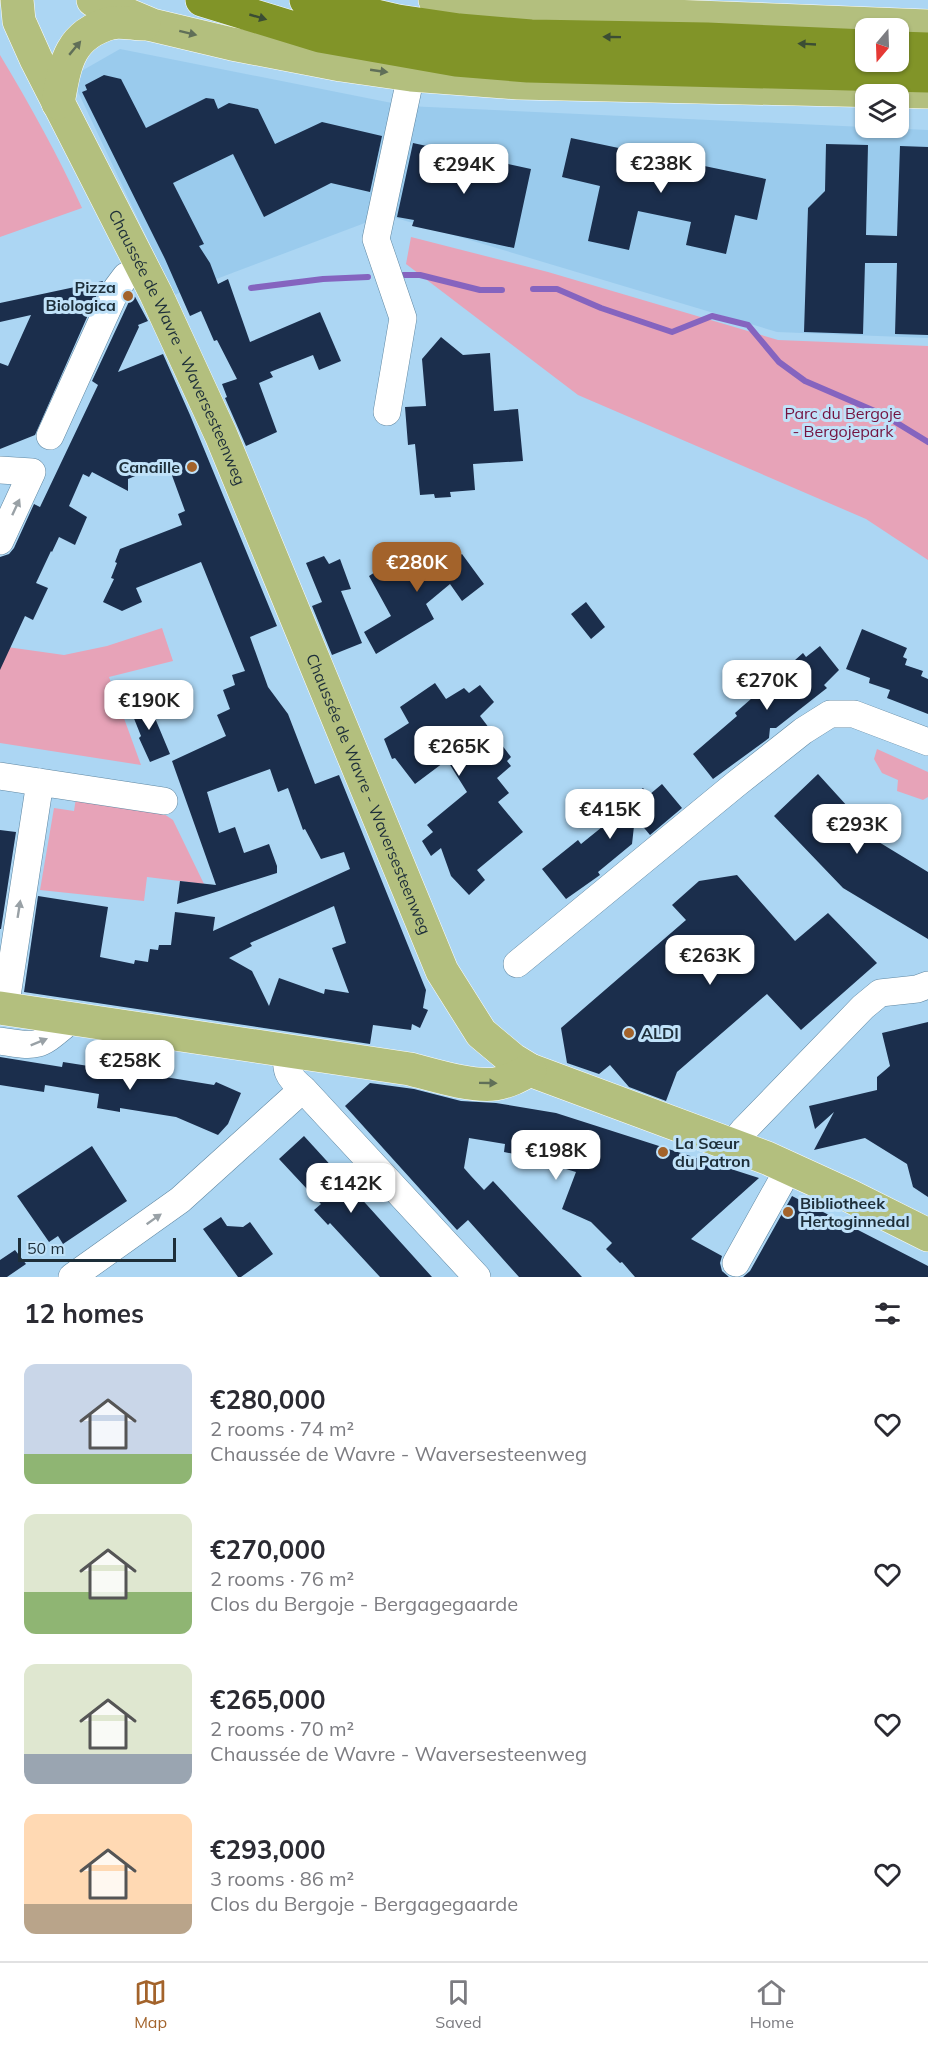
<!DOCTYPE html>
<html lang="en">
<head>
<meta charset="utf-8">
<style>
  body { margin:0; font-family:Mulish,sans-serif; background:#f7f7f7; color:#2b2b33; height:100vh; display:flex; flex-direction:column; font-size:22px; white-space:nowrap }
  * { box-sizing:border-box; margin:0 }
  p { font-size:20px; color:#7c7c81 }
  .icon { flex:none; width:33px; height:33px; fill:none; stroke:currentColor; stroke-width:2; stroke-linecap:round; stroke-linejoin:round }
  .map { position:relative; height:1277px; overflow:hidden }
  .panel { display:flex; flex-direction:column; background:#fff; flex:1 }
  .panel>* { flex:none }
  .needle { width:39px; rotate:199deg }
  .buttons { position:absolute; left:855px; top:18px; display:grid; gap:12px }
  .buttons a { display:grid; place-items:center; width:54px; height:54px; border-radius:12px; background:#fff; box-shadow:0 2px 4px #0004; font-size:30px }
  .scale { position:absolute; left:18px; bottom:15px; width:158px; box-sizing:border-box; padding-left:6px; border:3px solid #1d2e39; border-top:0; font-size:16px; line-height:21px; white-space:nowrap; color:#1d2e39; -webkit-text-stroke:4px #c0e2f9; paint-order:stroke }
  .price { position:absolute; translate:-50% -51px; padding:0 14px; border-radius:12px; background:#fff; color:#222; font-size:20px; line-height:39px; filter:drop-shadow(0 2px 3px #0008) }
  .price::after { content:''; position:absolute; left:50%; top:36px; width:18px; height:14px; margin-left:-9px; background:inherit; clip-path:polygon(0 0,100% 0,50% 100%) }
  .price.on { background:#a3632b; color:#fff }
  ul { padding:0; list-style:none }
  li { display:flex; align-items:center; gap:18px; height:150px; padding:0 24px }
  li span { display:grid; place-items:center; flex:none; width:168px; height:120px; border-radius:12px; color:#555 }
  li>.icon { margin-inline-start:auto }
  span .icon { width:72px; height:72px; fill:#fffc; stroke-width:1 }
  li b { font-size:26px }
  h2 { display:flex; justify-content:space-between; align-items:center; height:72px; padding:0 24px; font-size:26px }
  .menu { display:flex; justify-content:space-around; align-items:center; height:84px; border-top:2px solid #e1e1e2; background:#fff; font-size:16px; color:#7c7c81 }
  .menu a { display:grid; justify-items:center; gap:3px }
  .menu .on { color:#a3632b }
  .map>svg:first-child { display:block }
</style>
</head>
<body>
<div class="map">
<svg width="928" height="1277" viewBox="0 0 928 1277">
  <rect width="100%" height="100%" fill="#acd6f3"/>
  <path fill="#9acbed" d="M120 49 407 106 928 130V338L777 332 386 215 174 295 71 77Z"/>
  <path fill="#e7a3b8" d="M0 55C30 105 58 155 82 208L0 237Z
    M411 237 548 272 778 340 928 346V560L866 519 578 395 406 264Z
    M162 628 173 661 109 677 141 765 0 743V646L64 655 107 646Z
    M877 749 928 772V797L923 800 897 791 898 780 882 773 874 759Z
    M76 798 158 810 173 820 204 884 147 877 144 901 40 890 54 808 74 811Z"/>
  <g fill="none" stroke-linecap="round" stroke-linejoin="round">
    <path stroke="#8564bf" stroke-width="6" d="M403 275H420L480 290H502
      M251 288 323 279 368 277
      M533 289H557L601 308 672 332 712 316 748 325 779 362 805 381 884 415 928 442"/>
  </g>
  <path fill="#1b2e4c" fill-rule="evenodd" d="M104 75 121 79 146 128 206 98 214 99 218 109 229 103 258 109 275 144 322 122 382 136 370 192 331 183 264 217 233 154 173 183 204 244 199 246 210 263 218 284 228 279 250 342 320 312 341 361 319 370 313 355 270 372 273 377 259 383 277 432 246 446 225 398 227 397 222 384 237 379 217 340 214 341 201 311 190 316 165 259 82 92 87 90 85 85Z
    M571 138 766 179 757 220 735 215 726 254 686 245 691 222 638 211 629 250 588 241 600 186 562 177Z
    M413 143 531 169 514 248 412 226 414 220 397 217Z
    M826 144 868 145 866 235 897 236 900 146 928 147V335L895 334 897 263H865L863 334 804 332 808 208 825 191Z
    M103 281 35 435 0 449V363L8 366 31 315 0 322V303Z
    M133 293 148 321 138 325 139 327 118 372 163 354 190 415 277 626 250 637 268 687 288 714 315 784 339 775 426 990 423 1008 428 1010 420 1028 412 1024 411 1030 373 1025 370 1044 24 992 38 896 108 907 100 957 134 964 135 960 148 962 150 949 158 950 159 945H171L175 912 215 917 213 931 350 869 344 852 321 859 305 829 303 830 288 788 278 792 270 769 207 792 219 833 235 827 244 853 269 844 277 866V873L177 904 180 881 216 885 172 761 226 736 217 715 230 709 223 690 235 685 232 675 245 671 201 562 136 588 142 602 122 611 103 602 114 579 111 578 117 563 115 562 120 549 182 525 178 514 185 511 170 470 168 471 164 464 128 479V491L92 472 89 477 83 474 69 506 87 517 75 545 59 537 52 552 51 551 36 583 48 588 33 620 25 616 0 670V557L9 554 14 548 34 504 40 507 98 385 92 381ZM334 906 346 943 332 948 349 993 325 989 324 994 279 978 269 1006 252 971 229 958 252 946 250 943Z
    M441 337 463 355 490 353 494 411 518 409 523 461 473 464 475 490 450 492 451 497 435 498 434 494 420 495 415 444 408 445 405 407 426 406 422 359Z
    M435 544 445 566 462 554 484 584 462 601 450 584 426 604 434 619 376 654 364 632 391 616 369 576 389 563 391 567Z
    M324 556 329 564 340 559 351 589 341 591 362 643 332 655 312 606 322 602 306 563Z
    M586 602 605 627 591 639 571 614Z
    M862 629 907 648 903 657 907 659 905 665 923 671 921 676 928 679V714L887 698 890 690 869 683 870 678 846 669Z
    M820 646 839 670 824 685 827 688 776 728H770L769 738 713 779 693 754 737 716 735 713 803 653 806 657Z
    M435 683 446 699 464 688 469 693 480 685 494 702 480 716 511 757 507 761 511 766 497 778 509 793 498 802 523 832 477 870 485 880 469 895 451 876 441 848 431 856 422 841 433 832 427 825 467 792 447 760 415 784 395 758 392 759 384 739 409 723 400 707Z
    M147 699 170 754 150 762 139 738 141 736 129 706Z
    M818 774 848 807 870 827 864 833 928 872V939L843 888 774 816Z
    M662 784 682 808 650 835 635 817 632 844 598 872 600 875 566 899 542 869 578 840 581 844 607 823 605 819 643 788 649 795Z
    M0 830 16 832 1 929H0Z
    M737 875 795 941 828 913 877 963 801 1030 767 994 677 1072 666 1101 629 1087 610 1065 599 1074 567 1063 561 1028 686 920 672 905 699 881Z
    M928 1022V1197L913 1187 907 1164 865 1138 814 1150 834 1112 815 1129 809 1106 877 1090V1077L890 1066 882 1033Z
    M0 1057 62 1067 63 1062 146 1075V1072L165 1074V1077L214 1085 216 1082 241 1093 228 1124 218 1135 176 1117 120 1108V1112L97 1108 99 1094 45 1085 44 1092 0 1085Z
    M370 1083 414 1089 461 1101 496 1103 556 1113 759 1178 691 1239 722 1256 720 1263 722 1271 729 1277H635L622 1262 620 1263 606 1249 612 1243 591 1222 562 1209 576 1172 549 1164 516 1158 520 1155 504 1152 505 1144 469 1138 464 1168 471 1176 484 1190 493 1181 582 1277H519L468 1220 457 1230 345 1106Z
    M304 1136 367 1205 432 1277H380L330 1223 328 1225 314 1210 321 1204 279 1159Z
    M92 1146 127 1201 63 1244 58 1236 49 1242 17 1196Z
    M792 1196 928 1266V1277H743L750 1271Z
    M221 1217 227 1226 243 1227 250 1222 273 1254 241 1277H238L203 1229Z
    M15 1250 26 1264 7 1277H0V1260Z"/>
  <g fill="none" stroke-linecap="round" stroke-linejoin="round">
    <defs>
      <path id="minor" d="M387 412 403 318 376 239 411 75
        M50 436 117 288 126 276 142 268
        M0 470 32 472 0 541
        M0 776 164 801
        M517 964 736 784 803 731 830 714H854L928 742
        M5 1009 40 782
        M0 1041C42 1048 39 1046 72 1019
        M287 1050C285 1070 287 1076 303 1089L477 1277
        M731 1145 743 1131 863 1007 880 993 917 989 928 985
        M736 1263 789 1168
        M72 1277 180 1200 303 1089"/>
      <g id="major">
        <path id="s1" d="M17 0 19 21 36 59 156 294 221 435 442 971 481 1033 512 1059 530 1070 767 1158 848 1195 928 1235"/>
        <path d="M93 0 152 25 232 44 341 65 411 75 518 83 927 92"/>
        <path d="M435 0 517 10 928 26"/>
        <path d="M58 103C65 65 68 35 111 23 121 21 134 24 144 24"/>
        <path d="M0 1008 410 1069C433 1075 471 1087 495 1084 508 1082 519 1076 530 1070"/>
      </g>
      <path id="highway" d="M202 0 320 36 456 60 528 66 928 76
        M306 0 398 21 459 30 531 36 707 39 866 46
        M898 48 928 49"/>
    </defs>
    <use href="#minor" stroke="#5f87a2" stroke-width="28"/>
    <use href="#major" stroke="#fff" stroke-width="34"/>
    <use href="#highway" stroke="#fff" stroke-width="34"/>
    <use href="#minor" stroke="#fff" stroke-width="27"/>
    <use href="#major" stroke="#b3bf7e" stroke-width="33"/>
    <use href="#highway" stroke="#819428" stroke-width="33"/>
  </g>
  <defs><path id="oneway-solid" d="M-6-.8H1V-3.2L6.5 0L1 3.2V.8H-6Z" transform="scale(1.5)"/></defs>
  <g fill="#3b4d34">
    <use href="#oneway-solid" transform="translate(258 17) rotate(16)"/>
    <use href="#oneway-solid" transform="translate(612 37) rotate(-179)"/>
    <use href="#oneway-solid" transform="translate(807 44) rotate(-177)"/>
  </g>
  <g fill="#606f58">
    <use href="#oneway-solid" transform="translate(188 33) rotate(14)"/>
    <use href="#oneway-solid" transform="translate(75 48) rotate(-50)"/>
    <use href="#oneway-solid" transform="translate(379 71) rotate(8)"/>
    <use href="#oneway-solid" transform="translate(488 1083) rotate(1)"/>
  </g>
  <g fill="#99a1a6">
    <use href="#oneway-solid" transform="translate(16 507) rotate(-65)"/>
    <use href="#oneway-solid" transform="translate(19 909) rotate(-81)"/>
    <use href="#oneway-solid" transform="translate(39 1042) rotate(-22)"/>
    <use href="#oneway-solid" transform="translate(154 1219) rotate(-35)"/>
  </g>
  <g fill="#a3632b" stroke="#c0e2f9" stroke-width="2">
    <circle cx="128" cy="296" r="6"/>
    <circle cx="192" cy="467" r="6"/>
    <circle cx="629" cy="1033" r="6"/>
    <circle cx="663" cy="1152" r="6"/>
    <circle cx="788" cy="1212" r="6"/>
  </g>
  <g text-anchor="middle" stroke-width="6" stroke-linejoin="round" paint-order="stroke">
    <g font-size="16" font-weight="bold" fill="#1d2e39" stroke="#c0e2f9" text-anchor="start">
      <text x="116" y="293" text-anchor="end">Pizza<tspan x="116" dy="18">Biologica</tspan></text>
      <text x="180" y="473" text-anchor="end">Canaille</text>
      <text x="641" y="1039">ALDI</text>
      <text x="675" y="1149">La Sœur<tspan x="675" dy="18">du Patron</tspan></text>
      <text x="800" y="1209">Bibliotheek<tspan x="800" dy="18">Hertoginnedal</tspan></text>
    </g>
    <g font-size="16" fill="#1d2e39" stroke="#c0e2f9">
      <text dy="6" stroke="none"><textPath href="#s1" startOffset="384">Chaussée de Wavre - Waversesteenweg</textPath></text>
      <text dy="6" stroke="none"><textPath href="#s1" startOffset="870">Chaussée de Wavre - Waversesteenweg</textPath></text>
    </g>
    <g font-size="16" fill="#73123f" stroke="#c0e2f9">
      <text x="843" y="419">Parc du Bergoje<tspan x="843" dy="18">- Bergojepark</tspan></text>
    </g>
  </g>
</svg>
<div class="buttons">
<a><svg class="needle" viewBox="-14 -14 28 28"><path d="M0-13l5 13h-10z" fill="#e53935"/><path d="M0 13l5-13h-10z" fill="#7c7c81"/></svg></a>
<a><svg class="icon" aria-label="layers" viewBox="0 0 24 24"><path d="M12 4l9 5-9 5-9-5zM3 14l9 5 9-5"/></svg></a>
</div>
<div class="scale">50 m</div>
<b class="price" style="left:661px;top:194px">€238K</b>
<b class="price" style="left:464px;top:195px">€294K</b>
<b class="price on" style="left:417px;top:593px">€280K</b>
<b class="price" style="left:767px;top:711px">€270K</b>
<b class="price" style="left:149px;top:731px">€190K</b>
<b class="price" style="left:459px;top:777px">€265K</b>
<b class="price" style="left:610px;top:840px">€415K</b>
<b class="price" style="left:857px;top:855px">€293K</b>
<b class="price" style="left:710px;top:986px">€263K</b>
<b class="price" style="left:130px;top:1091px">€258K</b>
<b class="price" style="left:556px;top:1181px">€198K</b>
<b class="price" style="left:351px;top:1214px">€142K</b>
</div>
<section class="panel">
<h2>12 homes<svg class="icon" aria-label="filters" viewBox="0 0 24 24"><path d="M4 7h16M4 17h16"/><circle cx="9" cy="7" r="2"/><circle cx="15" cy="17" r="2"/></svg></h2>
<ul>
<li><span style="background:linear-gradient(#c9d6e8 75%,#8fb573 0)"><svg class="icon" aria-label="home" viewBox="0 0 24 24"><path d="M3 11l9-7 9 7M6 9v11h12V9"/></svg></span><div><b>€280,000</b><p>2 rooms · 74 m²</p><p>Chaussée de Wavre - Waversesteenweg</p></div><svg class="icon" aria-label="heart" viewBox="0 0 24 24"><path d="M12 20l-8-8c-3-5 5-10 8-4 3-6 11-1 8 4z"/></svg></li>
<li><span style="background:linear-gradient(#dfe7d0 65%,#8fb573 0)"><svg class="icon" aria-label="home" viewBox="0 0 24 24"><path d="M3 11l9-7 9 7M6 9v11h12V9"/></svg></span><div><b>€270,000</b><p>2 rooms · 76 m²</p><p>Clos du Bergoje - Bergagegaarde</p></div><svg class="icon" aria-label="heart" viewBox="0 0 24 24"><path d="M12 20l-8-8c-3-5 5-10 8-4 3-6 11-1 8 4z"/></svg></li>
<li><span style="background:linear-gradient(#dfe7d0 75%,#9aa5b1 0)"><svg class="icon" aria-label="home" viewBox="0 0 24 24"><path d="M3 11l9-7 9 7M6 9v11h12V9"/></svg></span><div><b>€265,000</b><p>2 rooms · 70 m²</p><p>Chaussée de Wavre - Waversesteenweg</p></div><svg class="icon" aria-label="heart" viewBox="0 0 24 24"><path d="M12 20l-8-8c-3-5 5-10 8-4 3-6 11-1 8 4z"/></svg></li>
<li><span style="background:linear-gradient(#ffd9b3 75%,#b9a48a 0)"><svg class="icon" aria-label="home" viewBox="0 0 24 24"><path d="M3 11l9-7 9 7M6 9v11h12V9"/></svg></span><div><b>€293,000</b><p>3 rooms · 86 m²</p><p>Clos du Bergoje - Bergagegaarde</p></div><svg class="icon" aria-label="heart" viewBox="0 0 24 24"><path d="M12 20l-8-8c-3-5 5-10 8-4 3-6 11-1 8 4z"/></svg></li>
</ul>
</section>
<nav class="menu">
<a class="on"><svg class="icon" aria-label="map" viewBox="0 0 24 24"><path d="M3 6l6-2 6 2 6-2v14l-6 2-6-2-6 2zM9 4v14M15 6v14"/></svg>Map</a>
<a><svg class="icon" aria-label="saved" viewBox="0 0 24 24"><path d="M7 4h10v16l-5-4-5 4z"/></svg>Saved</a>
<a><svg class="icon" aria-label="home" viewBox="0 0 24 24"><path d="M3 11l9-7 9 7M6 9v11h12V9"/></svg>Home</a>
</nav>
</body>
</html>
